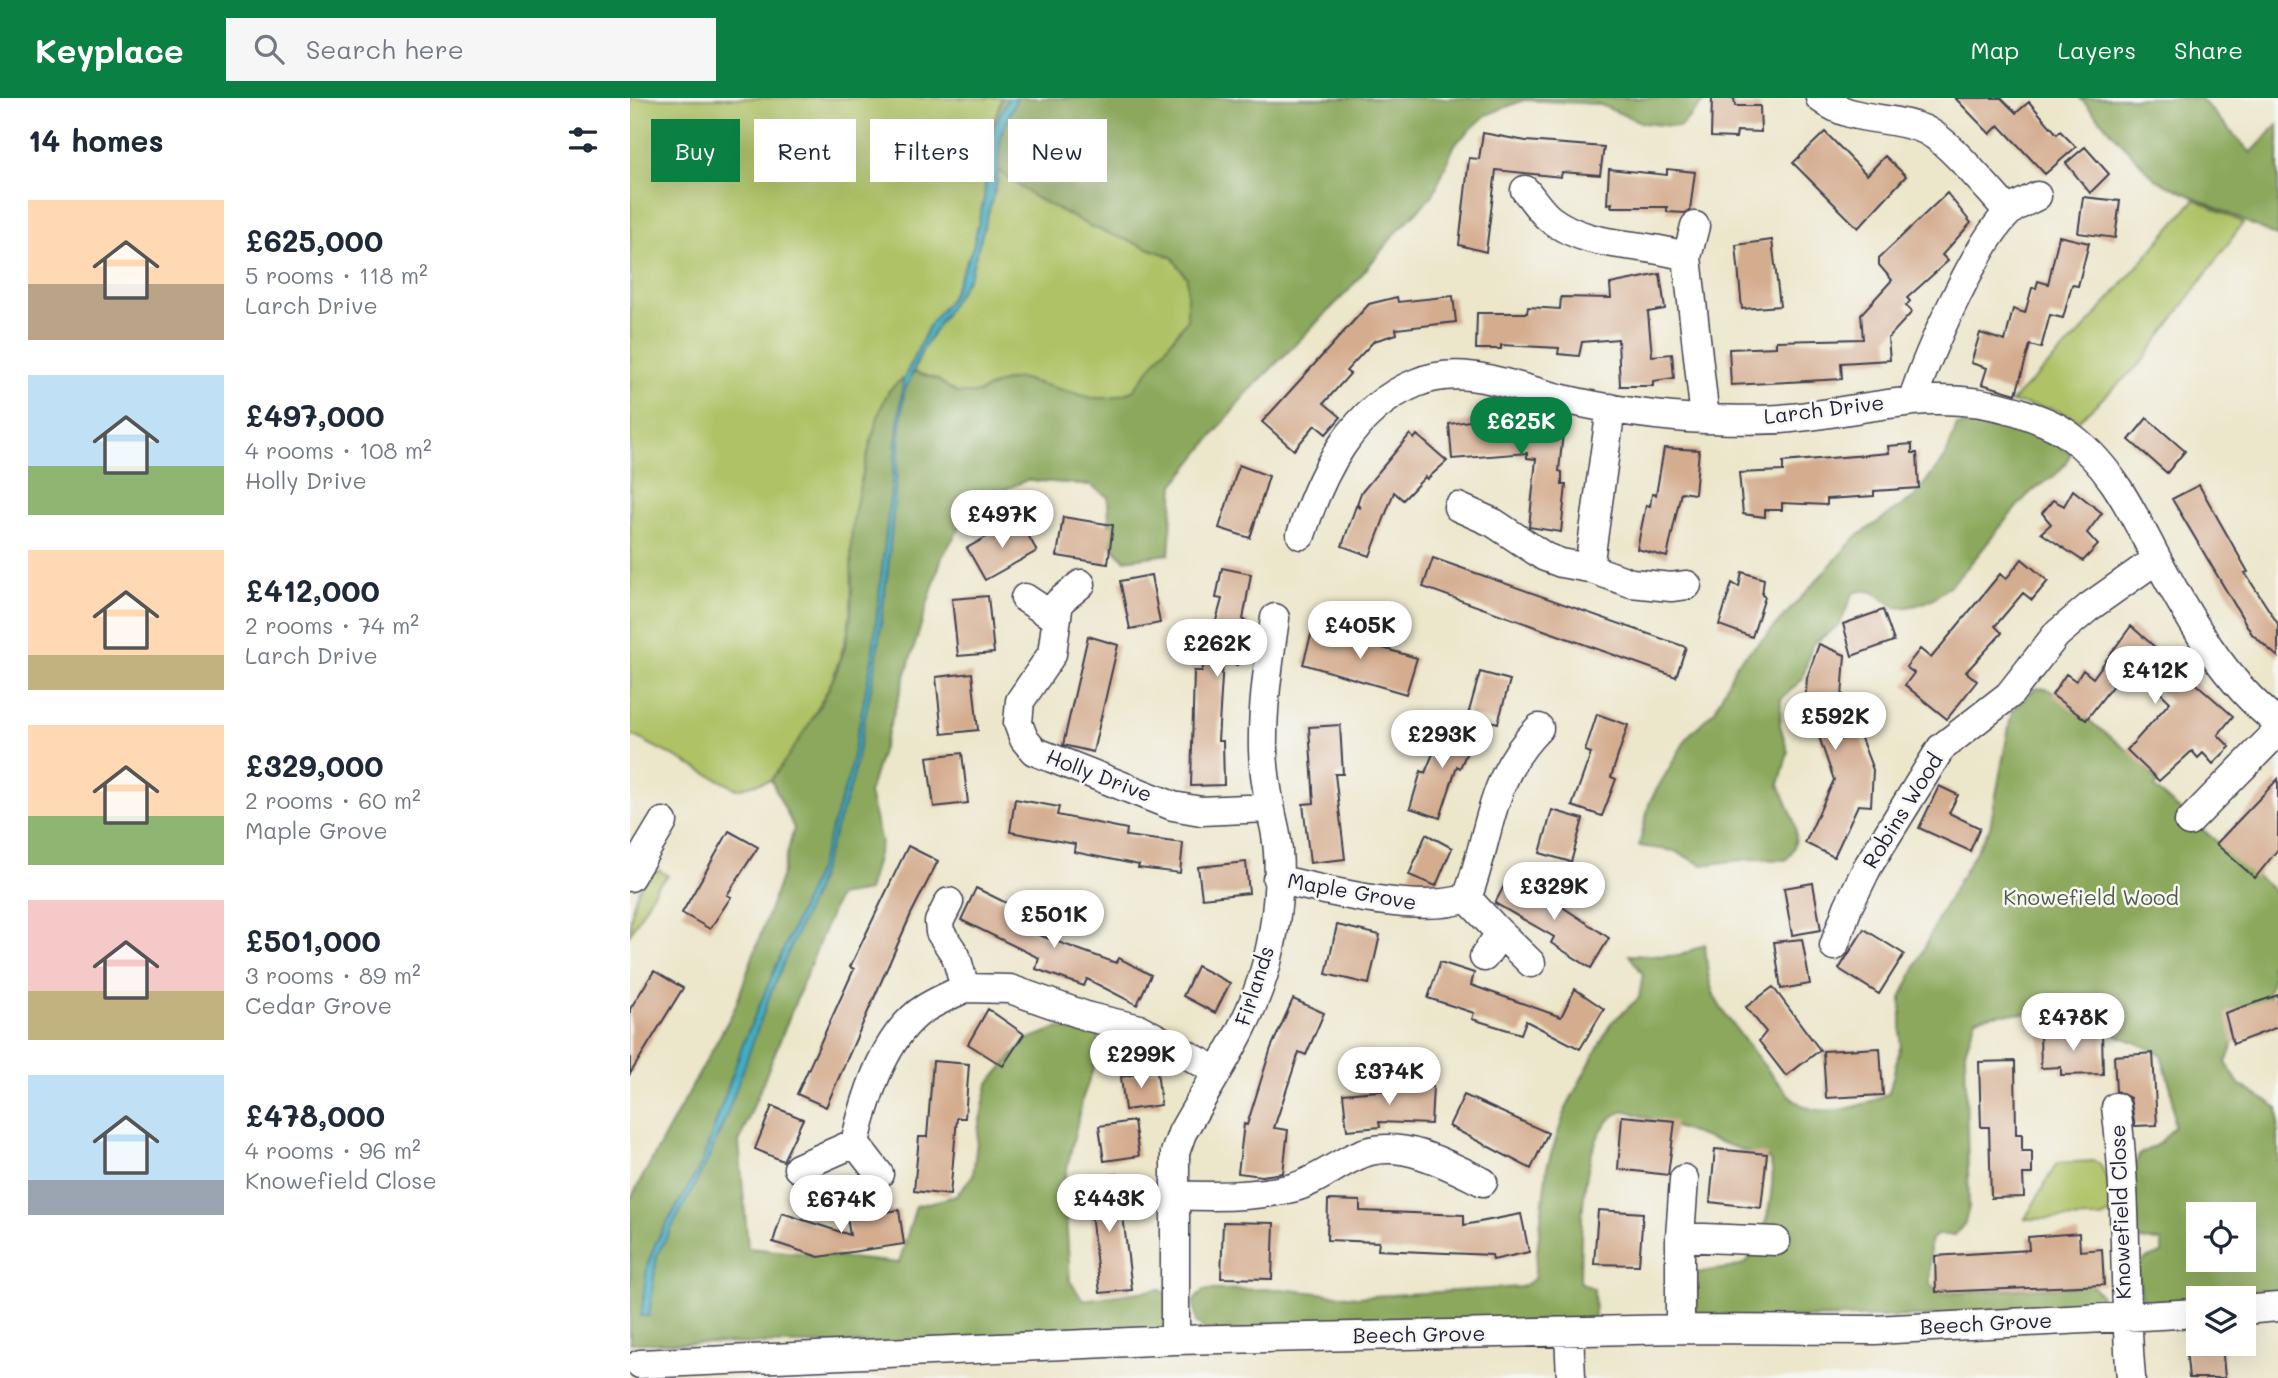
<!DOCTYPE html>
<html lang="en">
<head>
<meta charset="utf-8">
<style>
  body { margin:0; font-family:Mali,sans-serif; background:#f6f6f7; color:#1f2937; height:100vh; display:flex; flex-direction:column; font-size:26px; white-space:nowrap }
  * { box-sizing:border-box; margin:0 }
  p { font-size:23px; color:#747a83 }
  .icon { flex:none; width:38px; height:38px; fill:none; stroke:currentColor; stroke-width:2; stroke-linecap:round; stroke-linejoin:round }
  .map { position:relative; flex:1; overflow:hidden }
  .drawer { display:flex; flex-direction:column; background:#fff; width:630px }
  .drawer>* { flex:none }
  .top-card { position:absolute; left:21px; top:21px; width:665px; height:63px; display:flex; gap:14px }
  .tools { position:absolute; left:1556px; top:1104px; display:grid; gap:14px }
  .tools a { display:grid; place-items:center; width:70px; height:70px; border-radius:0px; background:#fff; box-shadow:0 7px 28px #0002; font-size:35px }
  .price { position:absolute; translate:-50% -60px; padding:0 16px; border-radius:24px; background:#fff; color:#222; font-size:23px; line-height:46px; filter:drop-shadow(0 2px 4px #0008) }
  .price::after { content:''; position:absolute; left:50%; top:42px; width:21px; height:16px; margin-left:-10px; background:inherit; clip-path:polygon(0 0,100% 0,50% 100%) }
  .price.on { background:#0b8043; color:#fff }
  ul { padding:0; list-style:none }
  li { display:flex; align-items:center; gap:21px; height:175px; padding:0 28px }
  li span { display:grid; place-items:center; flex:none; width:196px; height:140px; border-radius:0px; color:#555 }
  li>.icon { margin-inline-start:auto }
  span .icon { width:84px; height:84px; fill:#fffc; stroke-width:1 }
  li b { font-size:30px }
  h2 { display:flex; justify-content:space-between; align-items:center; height:84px; padding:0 28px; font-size:30px }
  .tag { padding:0 24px; border-radius:0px; background:#fff; box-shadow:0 7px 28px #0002; font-size:24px; line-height:63px }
  .tag.on { background:#0b8043; color:#fff }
  header { display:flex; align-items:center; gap:42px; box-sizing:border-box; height:98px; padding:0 35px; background:#0b8043; color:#fff }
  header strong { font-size:33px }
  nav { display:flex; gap:38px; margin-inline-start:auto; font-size:24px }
  .search { width:490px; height:63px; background:#f6f6f7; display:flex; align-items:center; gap:18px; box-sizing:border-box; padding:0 24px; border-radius:0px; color:#747a83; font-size:26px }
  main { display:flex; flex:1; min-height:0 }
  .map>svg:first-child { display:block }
</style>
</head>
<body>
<header>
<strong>Keyplace</strong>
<div class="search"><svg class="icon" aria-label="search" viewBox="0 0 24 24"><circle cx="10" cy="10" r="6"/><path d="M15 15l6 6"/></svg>Search here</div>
<nav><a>Map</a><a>Layers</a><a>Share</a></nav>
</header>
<main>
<section class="drawer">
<h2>14 homes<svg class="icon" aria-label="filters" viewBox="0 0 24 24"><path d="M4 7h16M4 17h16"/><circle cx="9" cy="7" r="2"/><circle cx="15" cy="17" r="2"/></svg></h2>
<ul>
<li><span style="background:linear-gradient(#ffd9b3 60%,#b9a48a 0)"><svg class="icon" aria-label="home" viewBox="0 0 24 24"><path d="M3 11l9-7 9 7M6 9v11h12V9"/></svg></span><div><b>£625,000</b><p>5 rooms · 118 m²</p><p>Larch Drive</p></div></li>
<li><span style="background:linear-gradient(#bfe0f5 65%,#8fb573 0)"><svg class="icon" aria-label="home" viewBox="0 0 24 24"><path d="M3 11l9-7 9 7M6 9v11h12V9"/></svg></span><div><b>£497,000</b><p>4 rooms · 108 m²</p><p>Holly Drive</p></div></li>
<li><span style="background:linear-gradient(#ffd9b3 75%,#c2b280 0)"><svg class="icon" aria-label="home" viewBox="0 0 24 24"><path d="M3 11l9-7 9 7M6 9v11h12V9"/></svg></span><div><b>£412,000</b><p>2 rooms · 74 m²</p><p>Larch Drive</p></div></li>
<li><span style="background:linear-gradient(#ffd9b3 65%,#8fb573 0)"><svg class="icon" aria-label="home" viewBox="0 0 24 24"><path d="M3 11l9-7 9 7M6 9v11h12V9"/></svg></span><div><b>£329,000</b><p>2 rooms · 60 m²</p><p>Maple Grove</p></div></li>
<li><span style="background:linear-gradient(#f6c9c9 65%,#c2b280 0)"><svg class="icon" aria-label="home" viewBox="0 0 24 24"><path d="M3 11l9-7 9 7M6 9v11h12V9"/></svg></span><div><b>£501,000</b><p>3 rooms · 89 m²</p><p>Cedar Grove</p></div></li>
<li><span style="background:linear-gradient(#bfe0f5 75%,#9aa5b1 0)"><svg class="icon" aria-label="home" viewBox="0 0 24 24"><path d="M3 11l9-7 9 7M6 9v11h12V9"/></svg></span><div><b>£478,000</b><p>4 rooms · 96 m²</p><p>Knowefield Close</p></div></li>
</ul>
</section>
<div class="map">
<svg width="1648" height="1280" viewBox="0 0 1648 1280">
  <rect width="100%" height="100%" fill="#f6f6f2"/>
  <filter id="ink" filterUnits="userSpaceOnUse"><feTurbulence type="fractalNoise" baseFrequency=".0143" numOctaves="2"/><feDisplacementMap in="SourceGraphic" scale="14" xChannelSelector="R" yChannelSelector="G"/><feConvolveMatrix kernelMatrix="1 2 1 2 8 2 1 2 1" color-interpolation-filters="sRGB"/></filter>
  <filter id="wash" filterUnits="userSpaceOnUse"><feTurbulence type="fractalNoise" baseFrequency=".00686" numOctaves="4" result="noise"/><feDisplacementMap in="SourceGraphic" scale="28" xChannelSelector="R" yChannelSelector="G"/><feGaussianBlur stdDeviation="1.57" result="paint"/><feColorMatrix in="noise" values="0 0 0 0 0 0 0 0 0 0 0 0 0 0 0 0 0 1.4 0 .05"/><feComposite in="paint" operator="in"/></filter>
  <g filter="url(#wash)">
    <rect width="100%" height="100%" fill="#ece6ca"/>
    <path fill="#afc266" stroke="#687250" stroke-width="2" d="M0 0H372L355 48 404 99 462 129 542 159 557 180V222L503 293 482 300H462L389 280 369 285 348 295H327L306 281 284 274 259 292 222 433 224 480 218 534 202 583 172 640 141 682 107 691 0 636Z
      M1565 101 1613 125 1512 264 1449 322 1423 311 1381 304 1453 232Z
      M29 772 38 778 27 788 0 836C0 813 5 782 29 772Z
      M1464 1063 1470 1066 1481 1090 1480 1116 1471 1120 1395 1121 1427 1065Z"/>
    <path fill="#8ba85b" stroke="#56654b" stroke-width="2" fill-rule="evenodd" d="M372 0H1077L1050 29 1013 25 968 6 894 2 856 17 825 46 803 97 764 137 719 192 617 295 544 387 539 456 494 462 480 445 478 399 460 387 397 382 345 404 312 459 239 695 251 745 238 793 208 798 109 1044 118 1150 269 1165 286 1108 326 1098 343 1077 349 1027 358 986 396 942 427 930 468 936 471 950 453 999 434 1084 440 1183 453 1202 530 1191 545 1203 543 1227 521 1240 203 1246 0 1245V1102L104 912 152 776 164 730 141 682C173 638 208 587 219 532 225 498 219 465 222 432 225 405 245 315 259 293 264 285 276 279 284 274L306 281 327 295H348L369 285 389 280 462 300H482L503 293 557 222V180L542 159 462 129 404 99 369 73 355 48Z
      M1450 0H1570L1621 55 1648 26V139L1525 81Z
      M1393 325 1441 355C1428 381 1420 379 1400 395 1371 421 1325 500 1287 507 1282 508 1271 511 1266 509 1249 502 1247 487 1223 495L1210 526 1182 547 1172 582 1151 601 1150 627 1158 654 1149 687C1160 712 1177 739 1156 762L1120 761 1072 767 1045 753 1009 748 1020 703 1058 638 1085 612 1107 565 1137 537 1226 439 1284 399 1316 358 1327 327Z
      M1406 590 1418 591 1509 661 1528 684 1524 690 1648 796V860L1640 869 1645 874 1638 894 1641 900 1603 946 1596 965 1609 986 1648 1010V1201L1568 1200V1208L1513 1205 1507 1171 1515 1161 1532 1155V1143L1504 1142 1502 1073 1510 1056 1530 1045 1544 1029 1542 994 1531 956C1483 933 1397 903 1346 921L1335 953 1339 1109 1335 1125 1325 1137H1307L1300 1143V1186L1309 1196 1462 1187 1470 1196 1474 1214 1468 1216 1067 1221 1062 1213 1065 1176C1080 1170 1099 1173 1113 1166 1133 1157 1147 1085 1141 1066L1139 1061 998 1013C947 1018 951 1147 950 1184L964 1191 965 1221 578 1234 566 1224 564 1203 573 1192 650 1191 727 1199 891 1189 904 1181 917 1069 937 1008 981 925 1009 900 1013 876 999 857 1049 858 1075 846C1077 866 1077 885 1087 903 1097 921 1152 993 1167 1004 1193 1022 1235 1008 1259 995L1271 946V900L1310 816 1360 729 1382 613ZM1568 1116H1614V1162H1568Z"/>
    <path fill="#42adc1" stroke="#32687e" stroke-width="2" d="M378 0H387L371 37 367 85 340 177 293 251 274 295 258 470 246 565 222 684 184 795 141 894 96 1019 76 1066 27 1157 19 1218H11L17 1168 26 1144 71 1067 114 943 189 769 219 677 242 561 273 282 300 226 320 201 343 149 354 100 357 55 365 26Z"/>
    <g id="blocks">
      <path fill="#d4ac8e" d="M1082 0H1104L1105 8H1130L1131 34 1107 33 1106 40 1081 39Z
        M1325 0H1371L1386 15 1399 4 1427 36 1430 33 1446 49 1415 76 1369 27 1360 36Z
        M1195 34 1237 77 1255 58 1276 78 1228 130 1163 65Z
        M853 35 896 43 974 49 970 77 932 74 931 79 866 72 856 154 829 147 839 60 849 61Z
        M1455 49 1479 76 1460 95 1436 65Z
        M979 71 1037 77V71L1065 74 1060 112 1055 115 1037 114V109H981L982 105 977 106Z
        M1317 95 1341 125 1312 157 1318 163 1277 200 1280 203 1276 208 1282 214 1258 240 1260 262 1211 265 1212 281 1101 287 1099 251 1146 249V243L1233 241 1231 216 1262 182 1249 167V160Z
        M1453 99 1490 103 1485 140 1448 135Z
        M1429 138 1459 145 1448 188 1442 187 1433 220 1420 217 1411 250 1400 247 1386 296 1352 286 1357 270 1341 265 1350 235 1375 243 1383 211 1395 215 1402 190H1406L1408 183 1418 186Z
        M1142 142 1150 208 1112 211 1106 147Z
        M1030 176 1035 211 1018 214 1022 258 1042 256 1044 280 1023 283V288H990L988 241 952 244 949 258 928 256 929 250 871 247V251H846L847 215H897L898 209 930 211 931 199 981 200 980 186Z
        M823 198 826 224 766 231 767 236 744 243 716 273 720 276 694 305 711 319 696 336 685 327 664 352 632 324 739 206 767 199 768 204Z
        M886 316 934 325 929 373 932 374V387H936L931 434 899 429 906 361 897 360V355L822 361 819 326Z
        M1517 320 1555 353 1537 375 1499 342Z
        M780 336 784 341 787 337 817 363 797 381 795 379 773 402 764 394 740 458 712 448 726 408 731 410 727 406 731 395Z
        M1282 346V355H1287L1289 390 1244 393V398L1197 401V407L1152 405V412H1135V419L1113 416 1109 375 1153 373V364L1259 355 1258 348Z
        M1034 350 1069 352 1065 396 1051 394 1037 459 1007 451 1016 407 1020 408 1022 396 1026 397Z
        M609 367 639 378 620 440 589 430Z
        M1569 387 1618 474 1615 475 1648 526V559L1622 536 1542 401Z
        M1443 392 1472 415 1457 435 1468 447 1453 463 1411 435 1421 426 1412 415 1423 402 1434 408Z
        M433 419 483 427 478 466 427 458Z
        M389 421 407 453 355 482 337 450Z
        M803 460 1056 549 1046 579 793 489Z
        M1392 461 1418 483 1402 502 1393 495 1365 528 1372 535 1336 574 1347 583 1317 621 1275 587 1284 575 1276 569 1290 551 1301 560 1370 476 1376 481Z
        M592 470 621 476 613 522 619 524 607 567 593 563 588 643H593L594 687 561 688 564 573H572L592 501 586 500Z
        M1112 474 1134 481 1132 497 1135 499 1122 539 1089 527 1102 485 1109 489Z
        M521 477 530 525 500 531 490 483Z
        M358 498 364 555 328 558 322 501Z
        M1253 512 1264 543 1222 558 1213 526Z
        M1501 528 1603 618 1588 637 1600 649 1583 666 1573 655 1568 660 1562 653 1529 683 1497 652 1540 604 1500 565 1456 622 1422 597 1436 576 1446 583 1453 572 1463 580Z
        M683 530 787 560 776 596 673 566Z
        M458 538 488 547 463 654 433 647Z
        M1189 546 1215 557 1209 642 1229 635 1243 672 1241 708 1228 707 1204 759 1175 745 1204 682 1186 630 1173 629 1177 580Z
        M850 574 880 582 868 625 838 617Z
        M342 575 348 632 312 636 306 579Z
        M967 616 998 627 981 679 986 681 972 718 942 708 961 655 955 653Z
        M816 624 845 636 830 670 827 668 810 720 780 710 791 673 795 675Z
        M710 627 713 676H705L715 761 680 765 673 706 684 705 679 629Z
        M332 655 338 705 304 709 297 659Z
        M1648 681V751L1625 780 1586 746Z
        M1309 688 1328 697 1319 715 1350 730 1340 753 1289 730Z
        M385 701 429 709 427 717 497 731 496 738 553 745 550 775 508 770 509 767 444 754 445 746 380 734Z
        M922 712 953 721 941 764 910 755Z
        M99 733 128 749 97 797 101 799 80 831 52 815Z
        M796 736 822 750 806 788 779 777Z
        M278 748 308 763 281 816 196 1009 167 996 224 871 220 869Z
        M616 764 619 795 572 800 568 769Z
        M878 780 925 804 979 840 961 870 921 845 924 839 865 805Z
        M1183 785 1191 832 1162 837 1154 790Z
        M346 790 399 816 392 831 486 865 489 860 521 877 507 907 457 881 454 888 406 871 409 860 331 822Z
        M707 827 750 837 739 886 696 876Z
        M1234 831 1274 856 1249 896 1209 871Z
        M1172 841 1180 886 1151 891 1144 844Z
        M810 864 844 875 841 887 931 919 945 891 974 911 950 951 896 923 891 936 842 921 844 915 798 900Z
        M567 868 600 885 585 915 553 898Z
        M24 873 53 890 0 976V911Z
        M1143 889 1190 952 1156 978 1129 943 1136 934 1116 909Z
        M1648 897V929L1603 946 1595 915Z
        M663 901 694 915 676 957 669 954 644 1030 658 1032 653 1075 632 1078 608 1075 614 1026 617 1027 641 950Z
        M358 911 394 936 373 968 338 946Z
        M1472 934 1473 976 1431 977V969L1411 970 1410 936Z
        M1250 950 1253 997 1196 1000 1193 953Z
        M1523 955 1527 1027 1505 1028 1500 1000 1486 993 1484 958Z
        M303 963 339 966 335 1020H327L320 1097 284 1093 289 1039H297Z
        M1385 963 1386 1036H1392V1053H1402V1076H1393L1394 1099 1361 1100 1359 1029H1351L1349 964Z
        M527 972 531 1007 495 1012 491 979Z
        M771 986 803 988 801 1026 749 1024 750 1029 717 1032 713 996 771 991Z
        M834 997 918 1035 901 1071 819 1028Z
        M142 1008 173 1021 153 1063 125 1051Z
        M992 1018 1045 1023 1038 1077 988 1071Z
        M504 1023 509 1058 474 1063 469 1028Z
        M1085 1051 1137 1056 1131 1110 1080 1104Z
        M488 1076 502 1192 470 1195 457 1079Z
        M698 1102 730 1103V1113L834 1117V1127L891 1116 899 1154 863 1162 862 1157 748 1152 749 1144 697 1142Z
        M269 1112 274 1146 189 1159 143 1144 152 1115 220 1137 217 1120Z
        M968 1112 1013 1115 1009 1167 964 1166Z
        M593 1124 644 1125 642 1181 591 1180Z
        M1449 1135 1450 1153 1472 1151 1474 1187 1306 1194 1305 1158 1399 1152 1398 1139Z
        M1592 1247 1595 1280H1559L1556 1250Z"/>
    </g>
  </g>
  <g filter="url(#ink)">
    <use href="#blocks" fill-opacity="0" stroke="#403f50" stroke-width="2"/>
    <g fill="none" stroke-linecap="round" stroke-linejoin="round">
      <defs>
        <path id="street" d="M1190 0C1225 26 1256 16 1293 31 1318 41 1358 92 1379 114
          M895 92C903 101 910 113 920 121 961 152 1011 143 1057 159
          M1065 128 1057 159 1075 321
          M1283 301C1297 257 1347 144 1379 114 1386 107 1398 103 1407 98
          M828 409 864 425 915 459 931 465 959 470 1001 485 1041 489 1057 487
          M671 437C691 375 722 311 786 285 833 265 883 289 929 300 976 311 1027 319 1075 321 1103 322 1134 323 1161 320 1242 312 1303 288 1386 313 1403 319 1422 325 1436 335 1482 367 1503 416 1528 463 1560 522 1594 583 1648 625
          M959 470 981 310
          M451 486 429 504 422 556 390 603 388 625 394 641 404 653 543 708 571 713 638 710
          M395 500 425 520
          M1559 724 1648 633
          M0 779 33 724
          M647 781C698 793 790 817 837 800 861 737 858 681 909 630
          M837 800 867 832 865 843 854 859
          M319 804 309 824 310 834 326 858 335 890 380 891 459 919 510 931 587 973
          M867 832 901 865
          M1204 848 1218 809 1238 768 1311 650 1379 597 1426 537 1459 509 1527 461
          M1486 1009C1498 1099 1493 1190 1501 1280
          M168 1070 225 1045
          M249 1076 225 1045C235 1001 252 945 287 916 300 905 320 898 335 890
          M544 1097C582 1099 625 1099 662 1090 690 1083 713 1060 740 1053 778 1044 820 1068 853 1084
          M1050 1139 1146 1143
          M1614 1212 1648 1209
          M1050 1231V1139L1054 1081
          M939 1234 941 1280
          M545 1242V1055L552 1035C583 979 621 927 637 864 647 823 653 773 645 731 639 705 634 680 633 652 632 607 639 564 645 520
          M10 1266 545 1242 1050 1231 1245 1232 1568 1215"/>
      </defs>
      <use href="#street" stroke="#403f50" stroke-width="31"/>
      <use href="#street" stroke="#fff" stroke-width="28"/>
    </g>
  </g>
  <g text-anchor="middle" stroke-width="5" stroke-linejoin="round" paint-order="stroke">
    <g font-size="21" fill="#22223b" stroke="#f6f6f2">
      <text transform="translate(1194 312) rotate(-7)" y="7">Larch Drive</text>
      <text transform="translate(469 678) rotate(21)" y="7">Holly Drive</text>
      <text transform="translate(1273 713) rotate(-58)" y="7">Robins Wood</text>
      <text transform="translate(722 794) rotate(10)" y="7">Maple Grove</text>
      <text transform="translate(625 888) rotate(-72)" y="7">Firlands</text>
      <text transform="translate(1491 1114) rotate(-92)" y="7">Knowefield Close</text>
      <text transform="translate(1356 1226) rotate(-3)" y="7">Beech Grove</text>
      <text transform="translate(789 1237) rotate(-1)" y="7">Beech Grove</text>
    </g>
    <g font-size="21" fill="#535a4a" stroke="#f6f6f2">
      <text x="1461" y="807">Knowefield Wood</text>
    </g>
  </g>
</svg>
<div class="tools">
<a><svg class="icon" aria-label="locate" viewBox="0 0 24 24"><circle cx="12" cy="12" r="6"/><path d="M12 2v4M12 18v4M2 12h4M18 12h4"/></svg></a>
<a><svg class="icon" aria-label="layers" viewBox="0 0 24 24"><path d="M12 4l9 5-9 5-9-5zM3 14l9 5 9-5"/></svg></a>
</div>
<b class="price on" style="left:891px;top:359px">£625K</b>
<b class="price" style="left:372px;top:452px">£497K</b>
<b class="price" style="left:730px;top:563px">£405K</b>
<b class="price" style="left:587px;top:581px">£262K</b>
<b class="price" style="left:1525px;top:608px">£412K</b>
<b class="price" style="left:1205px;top:654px">£592K</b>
<b class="price" style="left:812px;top:672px">£293K</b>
<b class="price" style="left:924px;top:824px">£329K</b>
<b class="price" style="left:424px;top:852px">£501K</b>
<b class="price" style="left:1443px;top:955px">£478K</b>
<b class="price" style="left:511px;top:992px">£299K</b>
<b class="price" style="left:759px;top:1009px">£374K</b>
<b class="price" style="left:479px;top:1136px">£443K</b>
<b class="price" style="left:211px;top:1137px">£674K</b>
<div class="top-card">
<a class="tag on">Buy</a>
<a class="tag">Rent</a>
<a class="tag">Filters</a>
<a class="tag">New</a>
</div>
</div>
</main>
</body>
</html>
